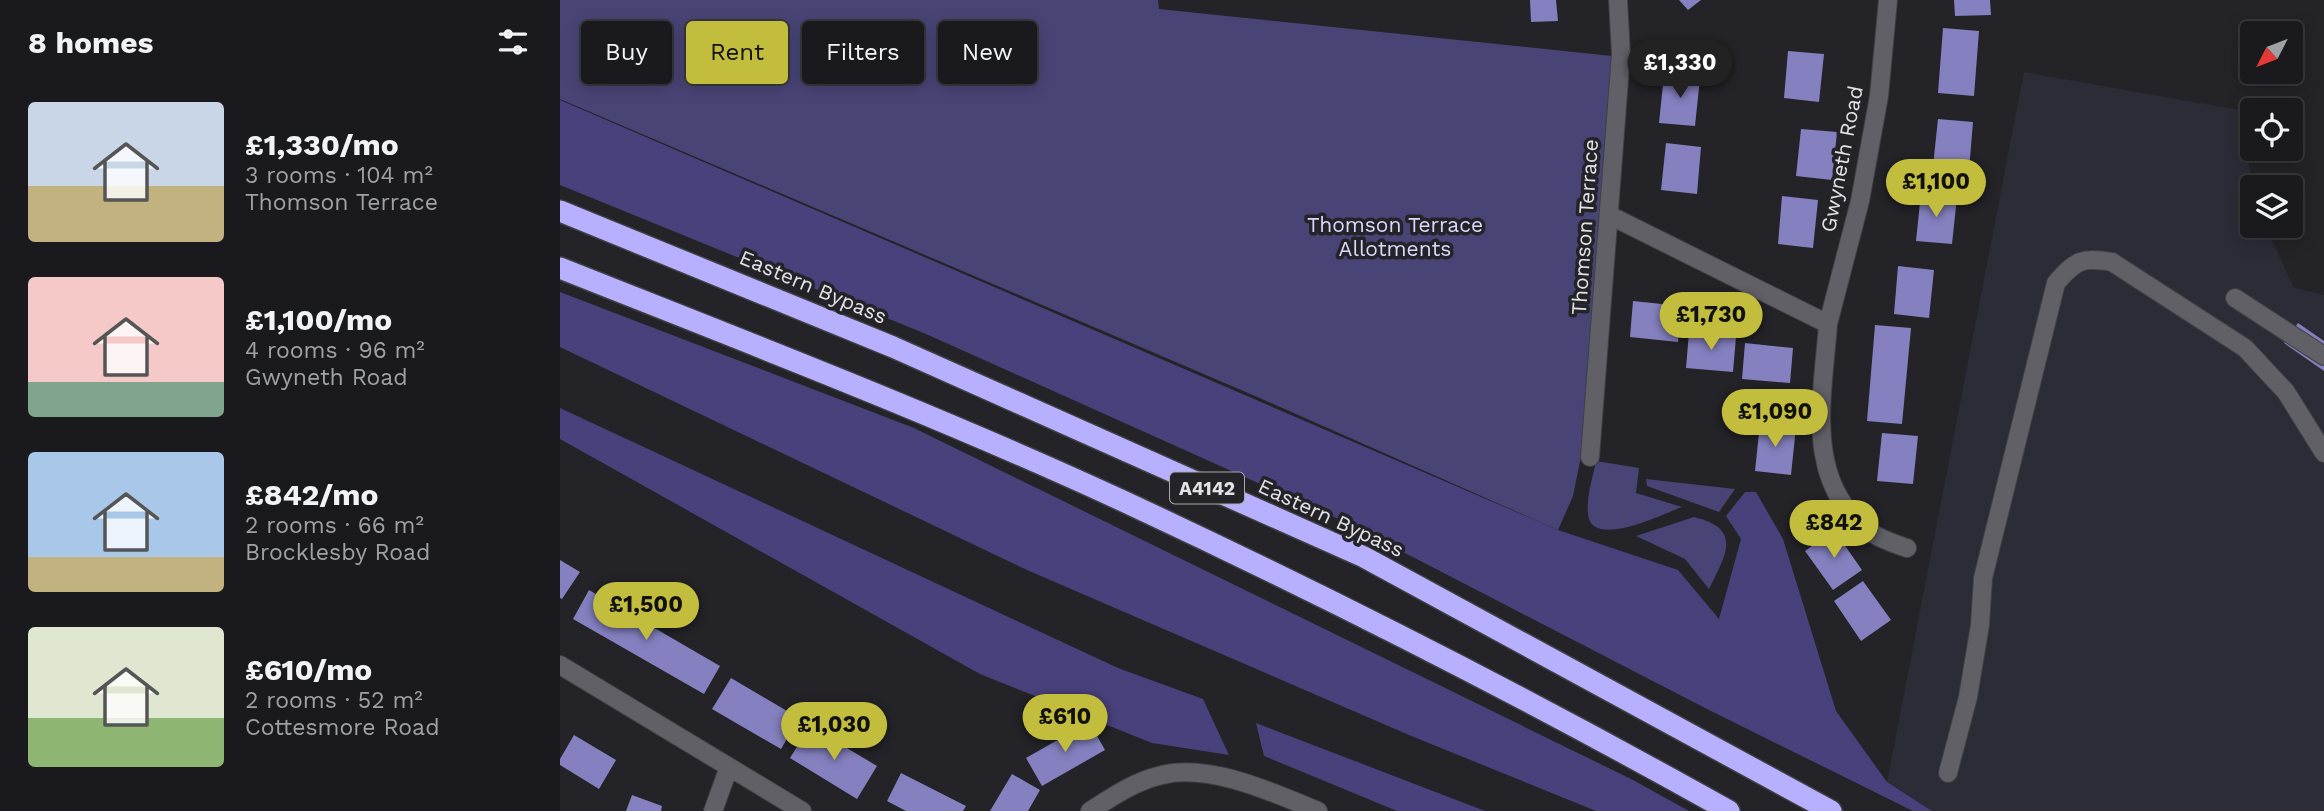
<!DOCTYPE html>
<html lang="en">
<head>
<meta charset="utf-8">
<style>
  body { margin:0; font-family:"Work Sans",sans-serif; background:#232327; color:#f1f3f6; height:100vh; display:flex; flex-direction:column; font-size:26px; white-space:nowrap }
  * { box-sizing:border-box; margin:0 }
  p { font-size:23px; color:#9fa1a4 }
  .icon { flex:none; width:38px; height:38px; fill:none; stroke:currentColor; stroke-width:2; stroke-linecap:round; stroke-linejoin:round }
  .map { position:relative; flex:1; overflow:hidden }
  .panel { display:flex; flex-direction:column; background:#1a1a1e; width:560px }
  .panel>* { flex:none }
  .hud { position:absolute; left:21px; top:21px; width:665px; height:63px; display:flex; gap:14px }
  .needle { width:46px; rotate:228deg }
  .controls { position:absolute; left:1680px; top:21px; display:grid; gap:14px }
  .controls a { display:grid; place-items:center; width:63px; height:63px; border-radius:7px; background:#1a1a1e; box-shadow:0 4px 18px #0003,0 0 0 2px #38383c; font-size:35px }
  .price { position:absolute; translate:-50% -60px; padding:0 16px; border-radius:24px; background:#c3bd3e; color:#111; font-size:23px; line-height:46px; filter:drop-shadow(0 2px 4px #0008) }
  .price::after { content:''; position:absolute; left:50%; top:42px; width:21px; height:16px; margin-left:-10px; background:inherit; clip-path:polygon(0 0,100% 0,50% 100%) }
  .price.selected { background:#222; color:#fff }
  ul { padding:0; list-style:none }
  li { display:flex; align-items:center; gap:21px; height:175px; padding:0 28px }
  li span { display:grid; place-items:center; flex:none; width:196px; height:140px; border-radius:7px; color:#555 }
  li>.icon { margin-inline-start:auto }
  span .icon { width:84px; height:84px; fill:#fffc; stroke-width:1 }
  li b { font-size:30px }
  h2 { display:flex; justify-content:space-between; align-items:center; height:84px; padding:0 28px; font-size:30px }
  .pill { padding:0 24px; border-radius:7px; background:#1a1a1e; box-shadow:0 4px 18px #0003,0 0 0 2px #38383c; font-size:24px; line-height:63px }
  .pill.selected { background:#c3bd3e; color:#111 }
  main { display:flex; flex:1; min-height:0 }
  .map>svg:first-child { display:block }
</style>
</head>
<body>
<main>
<section class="panel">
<h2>8 homes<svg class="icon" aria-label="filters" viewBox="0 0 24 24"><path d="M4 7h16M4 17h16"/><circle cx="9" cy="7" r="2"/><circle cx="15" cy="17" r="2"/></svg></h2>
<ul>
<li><span style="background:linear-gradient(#c9d6e8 60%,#c2b280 0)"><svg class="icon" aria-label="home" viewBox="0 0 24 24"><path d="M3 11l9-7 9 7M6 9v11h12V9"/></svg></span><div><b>£1,330/mo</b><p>3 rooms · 104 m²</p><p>Thomson Terrace</p></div></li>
<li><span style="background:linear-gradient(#f6c9c9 75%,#7fa58c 0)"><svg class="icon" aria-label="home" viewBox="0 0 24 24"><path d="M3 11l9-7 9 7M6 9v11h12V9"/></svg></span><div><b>£1,100/mo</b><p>4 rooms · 96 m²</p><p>Gwyneth Road</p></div></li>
<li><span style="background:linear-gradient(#a9c7e8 75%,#c2b280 0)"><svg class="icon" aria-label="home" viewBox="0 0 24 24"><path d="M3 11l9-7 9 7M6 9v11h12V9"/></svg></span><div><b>£842/mo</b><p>2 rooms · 66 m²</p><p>Brocklesby Road</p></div></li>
<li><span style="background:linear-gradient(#dfe7d0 65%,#8fb573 0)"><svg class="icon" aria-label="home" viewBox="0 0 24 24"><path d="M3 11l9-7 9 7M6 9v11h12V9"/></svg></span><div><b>£610/mo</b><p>2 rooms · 52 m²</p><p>Cottesmore Road</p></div></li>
</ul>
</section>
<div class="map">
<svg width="1764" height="811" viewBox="0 0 1764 811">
  <rect width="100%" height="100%" fill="#232328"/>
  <path fill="#2c2c37" d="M1464 72 1679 110 1693 187 1692 226H1705L1734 288 1764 295V811H1372L1327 782Z"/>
  <path fill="#484475" d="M0 0H598L599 9 1052 56 1021 457 1013 496 998 530 702 399 0 99Z
    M1036 461 1079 468 1076 493 1122 507C1103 514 1031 550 1028 514 1026 497 1033 477 1036 461Z
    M1086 479 1175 489 1159 512 1087 486Z
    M1134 517C1184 529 1165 556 1149 589L1125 559 1076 536Z"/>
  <path fill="#48417b" d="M0 100 998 530 1118 570 1159 619 1181 539 1166 516 1185 492H1196L1223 539 1276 711 1327 782 1372 811H1353L1147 709 783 521 366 334 0 185Z
    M0 292 354 428 1073 780 1129 811H1036L849 735 467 570 0 347Z
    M0 408 558 668 643 699 669 755 592 743 420 674 0 439Z
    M696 723 925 811H837L704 756Z"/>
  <path fill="#8581c0" d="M970 0H996L998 21 971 22Z
    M1119 0H1141L1128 10Z
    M1394 0H1430L1431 15 1395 16Z
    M1383 28 1419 31 1414 96 1378 93Z
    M1228 51 1264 54 1259 102 1224 98Z
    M1104 75 1140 78 1135 126 1099 123Z
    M1378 119 1413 122 1409 170 1373 166Z
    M1241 129 1277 132 1272 180 1236 176Z
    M1106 143 1141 147 1137 194 1101 190Z
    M1361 193 1397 197 1392 244 1356 241Z
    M1222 196 1258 200 1253 248 1218 244Z
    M1338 266 1374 270 1369 318 1334 314Z
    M1073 301 1121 306 1118 342 1070 337Z
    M1738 323 1764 341V371L1724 343Z
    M1315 325 1351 328 1342 424 1307 421Z
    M1129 332 1176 337 1173 372 1126 368Z
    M1185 343 1233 348 1230 383 1182 379Z
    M1200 423 1236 427 1231 475 1195 471Z
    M1322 433 1358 436 1353 484 1317 481Z
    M1274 530 1302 570 1273 590 1245 551Z
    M0 560 20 572 2 599 0 598Z
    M1303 581 1331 620 1301 641 1274 601Z
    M29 590 160 666 144 694 13 619Z
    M171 678 239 718 221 749 152 709Z
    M529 722 545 750 482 786 466 758Z
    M250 726 317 766 297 799 230 758Z
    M14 735 56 760 39 789 0 765V759Z
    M341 773 406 806 403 811H346L327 801Z
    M452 774 480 790 468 811H430Z
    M72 795 102 806 101 811H66Z"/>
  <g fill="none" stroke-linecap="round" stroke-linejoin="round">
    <defs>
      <path id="minor" d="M1049 215 1268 324C1263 396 1242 484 1312 533 1322 540 1336 544 1347 548
        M1675 298 1764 356
        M1268 324 1300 201 1319 96 1328 0
        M1030 457 1061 54 1058 0
        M0 665 242 811
        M1388 773 1408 697 1420 625 1423 578 1496 283C1516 260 1522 257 1552 262L1685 348 1726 392 1764 453
        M153 811 169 767
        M530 811C552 797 575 781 602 775 650 763 714 793 758 811"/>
      <path id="highway" d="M0 211 333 347 804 557 1271 811
        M0 268C189 343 379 416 563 501 769 597 971 700 1169 811"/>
    </defs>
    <use href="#minor" stroke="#404044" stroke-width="20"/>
    <use href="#highway" stroke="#404044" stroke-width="24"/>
    <use href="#minor" stroke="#606066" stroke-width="18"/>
    <use href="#highway" stroke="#b6b0ff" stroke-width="21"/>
  </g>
  <g text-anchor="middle" stroke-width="7" stroke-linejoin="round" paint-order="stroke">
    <rect fill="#232328" stroke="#a9a9ad" stroke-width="2" x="610" y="472.5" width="74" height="31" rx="5"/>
    <g font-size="19" font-weight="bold" fill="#e2e2e6">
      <text x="647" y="495">A4142</text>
    </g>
    <g font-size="21" fill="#e2e2e6" stroke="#232328">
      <text transform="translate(1282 159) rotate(-79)" y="7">Gwyneth Road</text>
      <text transform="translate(1025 227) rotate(-86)" y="7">Thomson Terrace</text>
      <text transform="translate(253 287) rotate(23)" y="7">Eastern Bypass</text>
      <text transform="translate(771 518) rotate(25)" y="7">Eastern Bypass</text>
    </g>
    <g font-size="21" fill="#dad9fd" stroke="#232328">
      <text x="835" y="232">Thomson Terrace<tspan x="835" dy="24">Allotments</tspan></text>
    </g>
  </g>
</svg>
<div class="controls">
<a><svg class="needle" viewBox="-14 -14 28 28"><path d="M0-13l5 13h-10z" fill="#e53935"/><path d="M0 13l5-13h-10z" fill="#9fa1a4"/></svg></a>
<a><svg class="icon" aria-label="locate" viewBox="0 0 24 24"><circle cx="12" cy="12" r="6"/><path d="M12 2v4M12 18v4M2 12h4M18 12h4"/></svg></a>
<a><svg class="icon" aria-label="layers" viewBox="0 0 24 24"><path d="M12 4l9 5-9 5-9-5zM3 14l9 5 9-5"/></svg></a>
</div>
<b class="price selected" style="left:1120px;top:100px">£1,330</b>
<b class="price" style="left:1376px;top:219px">£1,100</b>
<b class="price" style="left:1151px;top:352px">£1,730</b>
<b class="price" style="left:1215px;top:449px">£1,090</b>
<b class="price" style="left:1274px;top:560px">£842</b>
<b class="price" style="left:86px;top:642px">£1,500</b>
<b class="price" style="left:505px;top:754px">£610</b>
<b class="price" style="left:274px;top:762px">£1,030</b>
<div class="hud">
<a class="pill">Buy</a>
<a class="pill selected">Rent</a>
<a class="pill">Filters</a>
<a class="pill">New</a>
</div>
</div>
</main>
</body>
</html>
